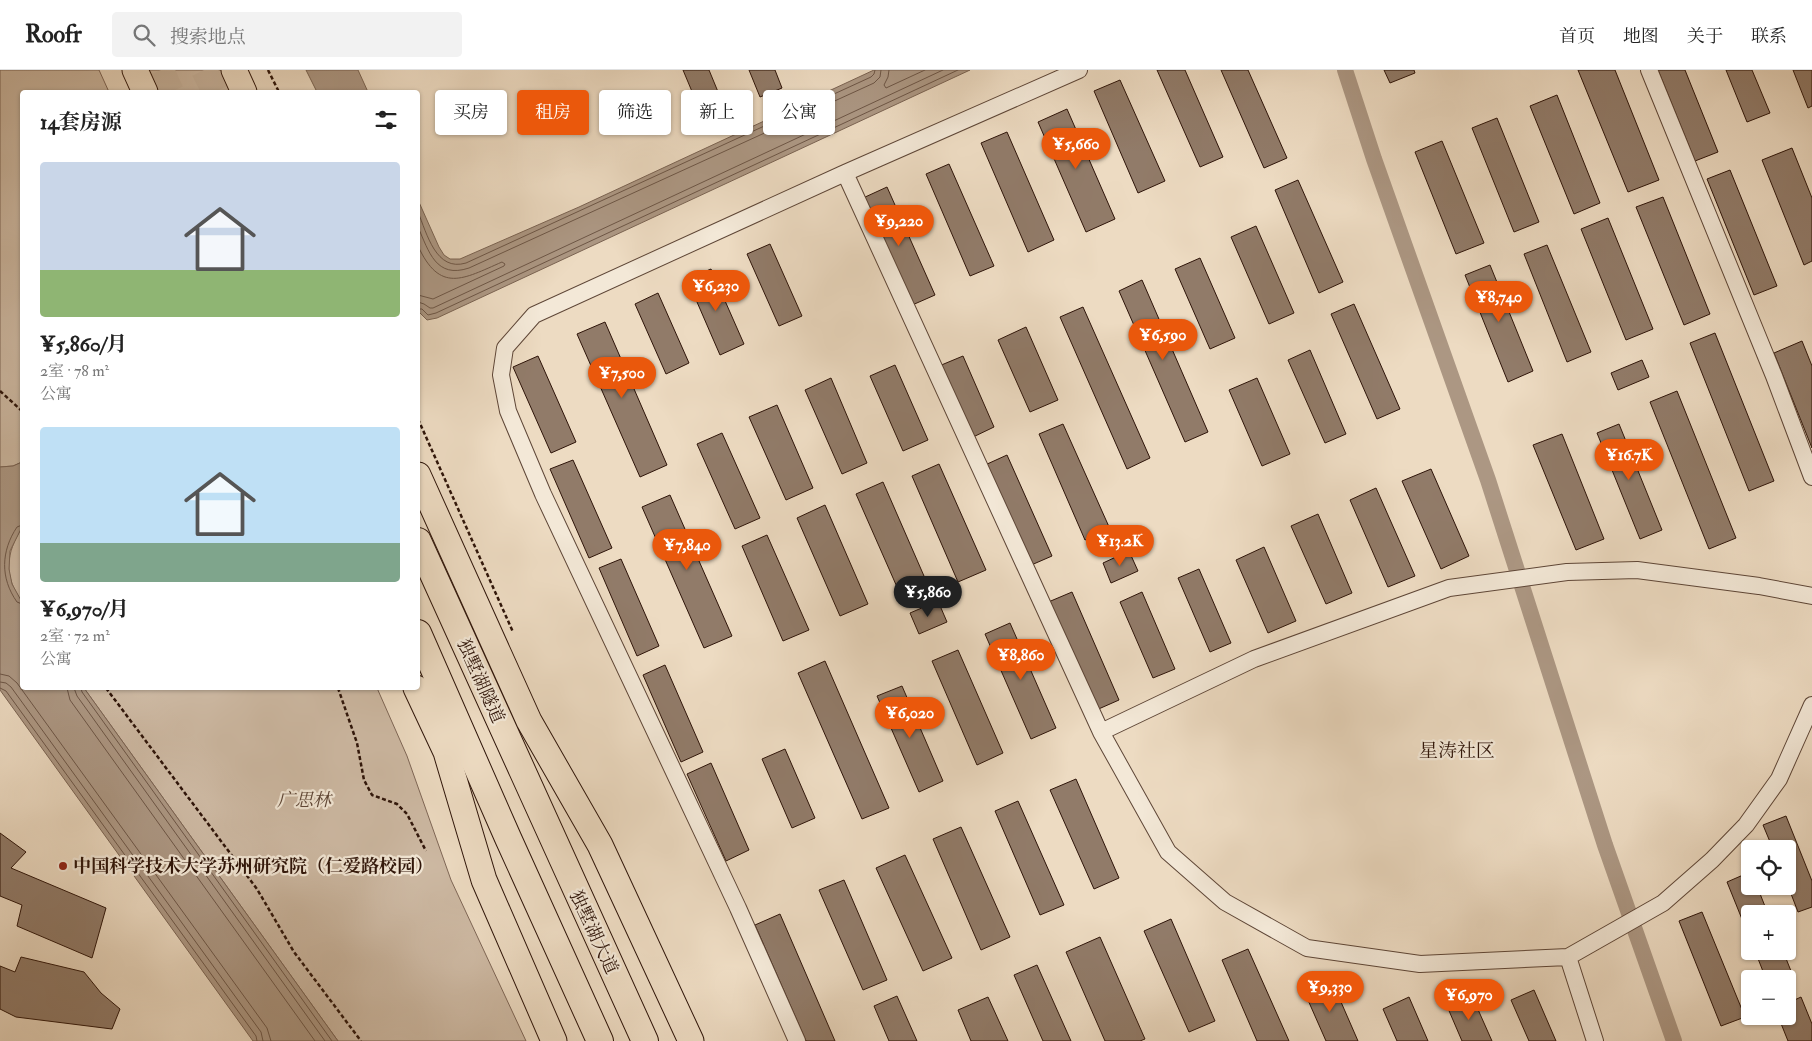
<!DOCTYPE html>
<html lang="zh">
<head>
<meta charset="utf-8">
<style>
  body { margin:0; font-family:"IM FELL Double Pica","Noto Serif SC",serif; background:#f2f2f2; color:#222; height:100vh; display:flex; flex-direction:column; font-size:19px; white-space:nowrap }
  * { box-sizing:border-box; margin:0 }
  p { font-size:16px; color:#767676 }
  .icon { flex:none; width:28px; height:28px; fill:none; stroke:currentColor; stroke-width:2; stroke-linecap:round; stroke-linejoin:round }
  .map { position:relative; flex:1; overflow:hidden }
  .drawer { position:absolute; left:20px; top:20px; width:400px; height:600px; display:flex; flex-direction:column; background:#fff; border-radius:5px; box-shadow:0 1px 4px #0004 }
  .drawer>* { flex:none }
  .hud { position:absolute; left:435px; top:20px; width:475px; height:45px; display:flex; gap:10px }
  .controls { position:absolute; left:1741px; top:770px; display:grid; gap:10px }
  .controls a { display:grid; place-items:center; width:55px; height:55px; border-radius:5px; background:#fff; box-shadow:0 1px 4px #0004; font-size:25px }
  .price { position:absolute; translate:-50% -42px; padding:0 11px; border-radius:18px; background:#ea580c; color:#fff; font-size:16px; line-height:32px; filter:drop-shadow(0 1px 2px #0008) }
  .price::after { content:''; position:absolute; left:50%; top:30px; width:15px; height:11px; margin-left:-8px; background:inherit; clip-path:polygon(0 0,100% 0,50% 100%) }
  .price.on { background:#222; color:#fff }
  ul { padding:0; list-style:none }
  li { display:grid; align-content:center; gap:10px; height:265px; padding:0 20px }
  li span { display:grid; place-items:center; height:155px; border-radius:5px; color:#555 }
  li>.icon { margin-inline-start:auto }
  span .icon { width:90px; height:90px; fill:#fffc; stroke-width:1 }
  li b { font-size:21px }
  h2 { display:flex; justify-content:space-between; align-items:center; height:60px; padding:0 20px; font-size:21px }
  .chip { padding:0 18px; border-radius:5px; background:#fff; box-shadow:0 1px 4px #0004; font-size:18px; line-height:45px }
  .chip.on { background:#ea580c; color:#fff }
  header { display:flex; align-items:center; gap:30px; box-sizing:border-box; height:70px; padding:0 25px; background:#fff; border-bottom:1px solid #e0e0e0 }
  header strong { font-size:24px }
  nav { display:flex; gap:28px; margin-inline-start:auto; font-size:18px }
  .search { width:350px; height:45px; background:#f2f2f2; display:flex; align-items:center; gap:12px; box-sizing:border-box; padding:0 18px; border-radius:5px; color:#767676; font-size:19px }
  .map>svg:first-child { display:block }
</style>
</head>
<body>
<header>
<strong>Roofr</strong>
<div class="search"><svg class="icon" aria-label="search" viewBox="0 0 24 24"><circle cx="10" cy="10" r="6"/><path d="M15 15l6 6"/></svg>搜索地点</div>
<nav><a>首页</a><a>地图</a><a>关于</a><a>联系</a></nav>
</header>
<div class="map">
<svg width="1812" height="971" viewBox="0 0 1812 971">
  <rect width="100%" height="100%" fill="#eddbc2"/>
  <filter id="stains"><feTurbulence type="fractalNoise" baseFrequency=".004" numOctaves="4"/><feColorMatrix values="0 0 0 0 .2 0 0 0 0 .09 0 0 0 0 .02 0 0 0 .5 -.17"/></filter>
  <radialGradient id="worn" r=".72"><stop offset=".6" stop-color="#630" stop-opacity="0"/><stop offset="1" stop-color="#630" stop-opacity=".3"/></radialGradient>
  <path fill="#cdb9a3" stroke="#7e6656" d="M0 0H99L109 22H22V392L13 396 0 397Z
    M142 0H225L236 22H151Z
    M22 457V532C3 505 6 484 22 457Z
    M84 618H377L407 686 451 810 526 971H338Z"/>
  <path fill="#ac9783" stroke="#7a6352" d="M306 0H358L368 22H317Z
    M874 0H970L437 248 427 250 418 241V130L439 177 444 185 450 189H460L579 137Z
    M22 392V457L10 481 9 499 12 514 22 532V618H84L338 971H253L0 620V397L13 396Z"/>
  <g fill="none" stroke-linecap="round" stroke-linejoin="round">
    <path stroke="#6d5646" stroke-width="1" d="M889 0 888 7 884 15 886 18 925 0
      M418 142C427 164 436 202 466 193L871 7 874 4 875 0
      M418 157C429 182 436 209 469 198L874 13 880 7 881 0
      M418 176C440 224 463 209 502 192L505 194 504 196 433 229 418 225
      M418 232 424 234 430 238H433L943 0
      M418 239H422L428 245 436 243 958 0
      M22 455 17 457C1 481 0 508 17 532L22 534
      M0 604 9 606 17 613 267 958 271 971
      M0 612 6 613 11 617 261 962 263 971
      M0 618 6 621 256 966 257 971
      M67 618 70 630 315 971
      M74 618 77 626 325 971
      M81 618 82 622 332 971"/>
    <path stroke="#ac9783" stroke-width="16" d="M1345 0 1374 89 1488 410 1605 775 1674 971"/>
  </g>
  <path fill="#917b69" stroke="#2e1409" d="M683 0H709L728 46 706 55Z
    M749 0H775L782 18 760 27Z
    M1157 0H1185L1223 87 1200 97Z
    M1221 0H1248L1287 88 1264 98Z
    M1384 0H1414L1415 3 1390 13Z
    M1578 0H1615L1659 110 1628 122Z
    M1658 0H1685L1718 82 1695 91Z
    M1726 0H1752L1770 43 1747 52Z
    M1793 0H1812V36L1808 38Z
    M1120 10 1165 111 1138 123 1094 21Z
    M1557 25 1600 133 1574 144 1530 36Z
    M1067 39 1115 149 1086 162 1038 52Z
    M1497 48 1539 152 1514 162 1472 58Z
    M1007 62 1054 170 1028 182 981 73Z
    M1442 71 1484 173 1456 184 1415 82Z
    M1792 78 1812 128V191L1804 195 1762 90Z
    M949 94 994 196 970 206 926 104Z
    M1730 100 1777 216 1754 225 1707 109Z
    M1298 110 1343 212 1319 223 1275 120Z
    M887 117 935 225 910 236 863 128Z
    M1663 127 1710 244 1684 255 1636 137Z
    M1608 148 1653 259 1626 270 1581 159Z
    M1256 156 1294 243 1269 254 1231 167Z
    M770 174 802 246 779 256 747 184Z
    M1547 175 1591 282 1567 292 1524 184Z
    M1200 188 1235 268 1210 279 1175 199Z
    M1490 195 1533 301 1508 312 1465 205Z
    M711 199 744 274 720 285 687 209Z
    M1142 210 1208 362 1185 372 1119 221Z
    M658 223 689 293 666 304 635 234Z
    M1354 234 1400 339 1377 349 1331 244Z
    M1083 237 1150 388 1127 399 1060 247Z
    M605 252 667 395 640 407 577 264Z
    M1026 257 1058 330 1030 342 998 270Z
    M1715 263 1774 411 1749 421 1690 273Z
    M1802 271 1812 296V378L1774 283Z
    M1310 280 1346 364 1325 373 1288 290Z
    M538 286 576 372 551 383 513 297Z
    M963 286 994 357 971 368 939 296Z
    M1642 290 1649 307 1618 320 1611 303Z
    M895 295 928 370 903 381 870 306Z
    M831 308 867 393 842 404 805 320Z
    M1257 308 1290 384 1262 396 1229 320Z
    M1677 321 1736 468 1709 479 1650 332Z
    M777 335 813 418 786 430 749 347Z
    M1063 354 1110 459 1085 470 1039 364Z
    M1619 354 1662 460 1640 469 1597 363Z
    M722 363 760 448 735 459 697 374Z
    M1562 364 1604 469 1576 480 1533 375Z
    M1007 385 1052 486 1029 496 985 395Z
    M573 390 612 478 589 488 550 399Z
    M939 394 986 500 958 512 912 406Z
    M1431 399 1469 486 1441 499 1402 411Z
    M883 412 924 506 897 517 856 424Z
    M1376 418 1415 506 1388 517 1350 430Z
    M670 425 732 566 704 578 642 437Z
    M825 435 868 534 840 546 797 448Z
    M1318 444 1352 523 1326 534 1291 456Z
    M767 465 809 560 783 571 742 476Z
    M1264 477 1296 551 1268 563 1236 490Z
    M1129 481 1138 501 1111 513 1103 493Z
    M621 489 659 576 637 586 599 498Z
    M1199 499 1231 573 1210 582 1178 508Z
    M1072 522 1119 630 1094 641 1046 533Z
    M1142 522 1175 599 1153 608 1120 532Z
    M938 531 947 552 919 564 910 543Z
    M1010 553 1056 658 1031 669 985 564Z
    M958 580 1003 683 977 695 932 591Z
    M825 591 889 738 862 749 798 603Z
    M665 595 703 682 681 692 643 605Z
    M902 616 943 711 919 722 877 626Z
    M785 679 815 748 792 758 762 689Z
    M711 693 749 780 726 791 687 704Z
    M1076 709 1119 808 1094 819 1050 720Z
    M1018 731 1064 835 1040 845 995 741Z
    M1786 746 1812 811V837L1798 842 1788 816V779H1773L1763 755Z
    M961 757 1010 867 981 880 933 769Z
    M0 763 26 782 11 798 106 838 92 888 17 856 22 835 0 826Z
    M905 785 952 888 923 901 876 798Z
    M1750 802V816H1757L1768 844H1750V869L1727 812Z
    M844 810 887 910 863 920 819 820Z
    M1702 842 1745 947 1721 956 1679 851Z
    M780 844 835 971H806L755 855Z
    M1171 849 1215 951 1189 962 1144 861Z
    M1100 867 1145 969 1140 971H1105L1066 882Z
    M1248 879 1289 971H1257L1222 890Z
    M1755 881H1783L1793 906 1788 909H1766Z
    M21 887 84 902 101 923 120 939 112 959 16 947 0 939V896L15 902Z
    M1037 895 1071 971H1043L1014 905Z
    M1331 909 1358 971H1326L1304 921Z
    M1534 920 1556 971H1529L1511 930Z
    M897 926 917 971H889L874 936Z
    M1472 926 1492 971H1462L1447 936Z
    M988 927 1008 971H971L958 940Z
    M1409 927 1428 971H1397L1383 939Z
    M1801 927 1812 954V971H1788L1778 946H1788V933Z"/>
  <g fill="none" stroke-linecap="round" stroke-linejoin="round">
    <path stroke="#c7b39d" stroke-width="26" stroke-dasharray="26 13" stroke-linecap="butt" d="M161 0 171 22
      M204 0 215 22"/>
    <defs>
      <path id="minor" d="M1649 0 1774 306 1812 407
        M845 103 1101 662 1168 782 1225 832 1307 878 1420 894 1568 887 1663 833 1712 790 1746 755 1779 709 1812 635
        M1101 662 1254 589 1449 518 1567 502 1637 500 1759 516 1812 526
        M1568 887 1595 971
        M797 971 738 838 543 424 508 341 501 305 505 278 534 245 845 103 1079 0"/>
      <path id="primary" d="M135 0 145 22
        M234 0 244 22
        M418 405 529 651 600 775 691 971
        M416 618 446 682 484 810 554 971"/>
      <path id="trunk" d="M418 471 645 971
        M418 563 508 768 600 971"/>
    </defs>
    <use href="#minor" stroke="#5e4637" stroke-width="18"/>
    <use href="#primary" stroke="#2e1409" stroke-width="27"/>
    <use href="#trunk" stroke="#2e1409" stroke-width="28"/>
    <path stroke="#2e1409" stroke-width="2.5" stroke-dasharray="4 2.5" stroke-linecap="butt" d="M268 0 279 22
      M0 321 22 341
      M418 349 513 562
      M106 618 257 819 294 882 361 971
      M338 618 357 673 364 710 372 725 397 734 407 744 426 781"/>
    <use href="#minor" stroke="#f3e8d7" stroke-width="16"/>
    <use href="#primary" stroke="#eddbc2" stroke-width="25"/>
    <use href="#trunk" stroke="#eddbc2" stroke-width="26"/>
  </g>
  <circle fill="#8f2418" stroke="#f3e8d7" stroke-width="2" cx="63" cy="796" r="5"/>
  <g text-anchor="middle" stroke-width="4.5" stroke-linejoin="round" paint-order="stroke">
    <g font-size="18" fill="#2e1409" stroke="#f3e8d7">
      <text transform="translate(481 611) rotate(66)" y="6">独墅湖隧道</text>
      <text transform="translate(594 862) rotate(65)" y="6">独墅湖大道</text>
    </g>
    <g font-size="18" font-style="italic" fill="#5e4637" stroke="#f3e8d7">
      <text x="304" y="736">广思林</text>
    </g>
    <g font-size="18" font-weight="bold" fill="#2e1409" stroke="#f3e8d7" text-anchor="start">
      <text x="73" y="802">中国科学技术大学苏州研究院（仁爱路校园）</text>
    </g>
    <g font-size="19" fill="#2e1409" stroke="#f3e8d7">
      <text x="1457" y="687">星涛社区</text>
    </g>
  </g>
  <rect width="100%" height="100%" filter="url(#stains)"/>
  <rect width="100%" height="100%" fill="url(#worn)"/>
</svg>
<div class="controls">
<a><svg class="icon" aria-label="locate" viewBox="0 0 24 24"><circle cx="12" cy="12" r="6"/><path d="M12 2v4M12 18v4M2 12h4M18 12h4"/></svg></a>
<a>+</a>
<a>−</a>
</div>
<b class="price" style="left:1076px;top:100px">¥5,660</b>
<b class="price" style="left:899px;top:177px">¥9,220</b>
<b class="price" style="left:716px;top:242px">¥6,230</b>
<b class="price" style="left:1499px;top:253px">¥8,740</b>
<b class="price" style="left:1163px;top:291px">¥6,590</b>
<b class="price" style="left:622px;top:329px">¥7,500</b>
<b class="price" style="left:1629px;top:411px">¥16.7K</b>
<b class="price" style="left:1120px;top:497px">¥13.2K</b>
<b class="price" style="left:687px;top:501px">¥7,840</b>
<b class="price on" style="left:928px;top:548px">¥5,860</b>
<b class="price" style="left:1021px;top:611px">¥8,860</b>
<b class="price" style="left:910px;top:669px">¥6,020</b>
<b class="price" style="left:1330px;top:943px">¥9,330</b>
<b class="price" style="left:1469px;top:951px">¥6,970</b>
<div class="hud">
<a class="chip">买房</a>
<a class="chip on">租房</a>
<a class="chip">筛选</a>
<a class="chip">新上</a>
<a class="chip">公寓</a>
</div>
<section class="drawer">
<h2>14套房源<svg class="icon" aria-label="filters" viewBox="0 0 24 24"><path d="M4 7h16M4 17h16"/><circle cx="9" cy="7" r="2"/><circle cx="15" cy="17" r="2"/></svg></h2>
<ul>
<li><span style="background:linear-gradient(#c9d6e8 70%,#8fb573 0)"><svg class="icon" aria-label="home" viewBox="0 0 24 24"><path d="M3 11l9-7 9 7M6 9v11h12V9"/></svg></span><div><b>¥5,860/月</b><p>2室 · 78 m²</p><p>公寓</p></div></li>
<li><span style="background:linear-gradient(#bfe0f5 75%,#7fa58c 0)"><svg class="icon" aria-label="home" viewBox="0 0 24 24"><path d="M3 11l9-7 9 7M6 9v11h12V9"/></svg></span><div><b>¥6,970/月</b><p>2室 · 72 m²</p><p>公寓</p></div></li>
</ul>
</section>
</div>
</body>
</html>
